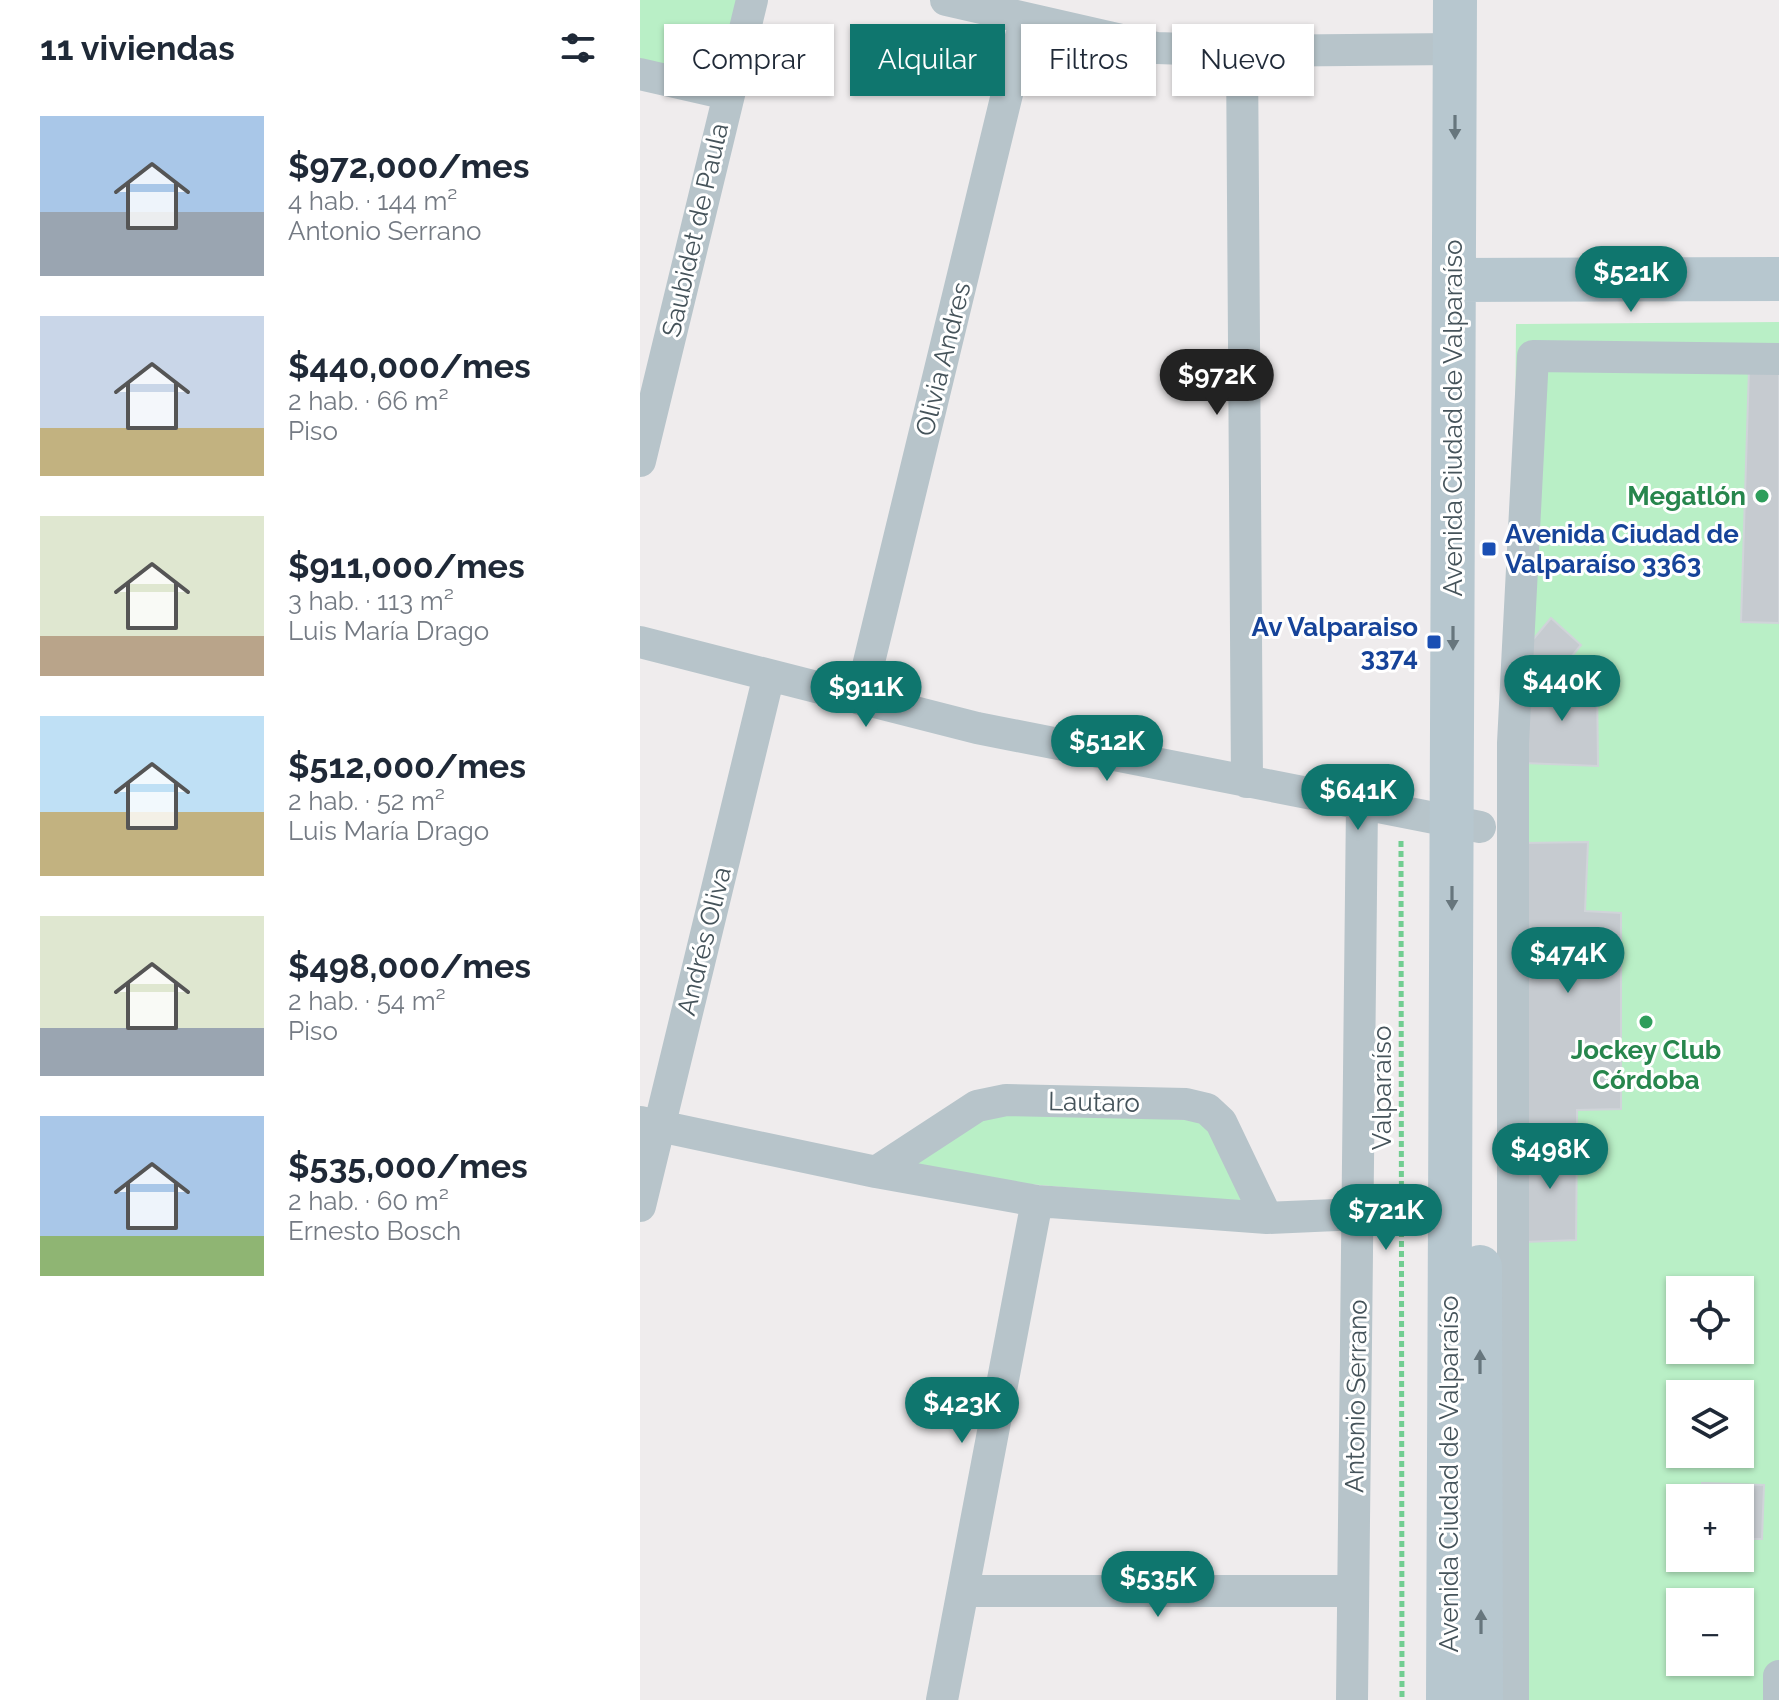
<!DOCTYPE html>
<html lang="es">
<head>
<meta charset="utf-8">
<style>
  body { margin:0; font-family:Raleway,sans-serif; background:#f2f2f3; color:#1f2937; height:100vh; display:flex; flex-direction:column; font-size:30px; white-space:nowrap }
  * { box-sizing:border-box; margin:0 }
  p { font-size:26px; color:#747a83 }
  .icon { flex:none; width:44px; height:44px; fill:none; stroke:currentColor; stroke-width:2; stroke-linecap:round; stroke-linejoin:round }
  .map { position:relative; flex:1; overflow:hidden }
  .sheet { display:flex; flex-direction:column; background:#fff; width:640px }
  .sheet>* { flex:none }
  .hud { position:absolute; left:24px; top:24px; width:760px; height:72px; display:flex; gap:16px }
  .tools { position:absolute; left:1026px; top:1276px; display:grid; gap:16px }
  .tools a { display:grid; place-items:center; width:88px; height:88px; border-radius:0px; background:#fff; box-shadow:0 2px 6px #0004; font-size:40px }
  .price { position:absolute; translate:-50% -68px; padding:0 18px; border-radius:28px; background:#0f766e; color:#fff; font-size:26px; line-height:52px; filter:drop-shadow(0 2px 4px #0008) }
  .price::after { content:''; position:absolute; left:50%; top:48px; width:24px; height:18px; margin-left:-12px; background:inherit; clip-path:polygon(0 0,100% 0,50% 100%) }
  .price.on { background:#222; color:#fff }
  ul { padding:0; list-style:none }
  li { display:flex; align-items:center; gap:24px; height:200px; padding:0 40px }
  li span { display:grid; place-items:center; flex:none; width:224px; height:160px; border-radius:0px; color:#555 }
  li>.icon { margin-inline-start:auto }
  span .icon { width:96px; height:96px; fill:#fffc; stroke-width:1 }
  li b { font-size:34px }
  h2 { display:flex; justify-content:space-between; align-items:center; height:96px; padding:0 40px; font-size:34px }
  .tag { padding:0 28px; border-radius:0px; background:#fff; box-shadow:0 2px 6px #0004; font-size:28px; line-height:72px }
  .tag.on { background:#0f766e; color:#fff }
  main { display:flex; flex:1; min-height:0 }
  .map>svg:first-child { display:block }
</style>
</head>
<body>
<main>
<section class="sheet">
<h2>11 viviendas<svg class="icon" aria-label="filters" viewBox="0 0 24 24"><path d="M4 7h16M4 17h16"/><circle cx="9" cy="7" r="2"/><circle cx="15" cy="17" r="2"/></svg></h2>
<ul>
<li><span style="background:linear-gradient(#a9c7e8 60%,#9aa5b1 0)"><svg class="icon" aria-label="home" viewBox="0 0 24 24"><path d="M3 11l9-7 9 7M6 9v11h12V9"/></svg></span><div><b>$972,000/mes</b><p>4 hab. · 144 m²</p><p>Antonio Serrano</p></div></li>
<li><span style="background:linear-gradient(#c9d6e8 70%,#c2b280 0)"><svg class="icon" aria-label="home" viewBox="0 0 24 24"><path d="M3 11l9-7 9 7M6 9v11h12V9"/></svg></span><div><b>$440,000/mes</b><p>2 hab. · 66 m²</p><p>Piso</p></div></li>
<li><span style="background:linear-gradient(#dfe7d0 75%,#b9a48a 0)"><svg class="icon" aria-label="home" viewBox="0 0 24 24"><path d="M3 11l9-7 9 7M6 9v11h12V9"/></svg></span><div><b>$911,000/mes</b><p>3 hab. · 113 m²</p><p>Luis María Drago</p></div></li>
<li><span style="background:linear-gradient(#bfe0f5 60%,#c2b280 0)"><svg class="icon" aria-label="home" viewBox="0 0 24 24"><path d="M3 11l9-7 9 7M6 9v11h12V9"/></svg></span><div><b>$512,000/mes</b><p>2 hab. · 52 m²</p><p>Luis María Drago</p></div></li>
<li><span style="background:linear-gradient(#dfe7d0 70%,#9aa5b1 0)"><svg class="icon" aria-label="home" viewBox="0 0 24 24"><path d="M3 11l9-7 9 7M6 9v11h12V9"/></svg></span><div><b>$498,000/mes</b><p>2 hab. · 54 m²</p><p>Piso</p></div></li>
<li><span style="background:linear-gradient(#a9c7e8 75%,#8fb573 0)"><svg class="icon" aria-label="home" viewBox="0 0 24 24"><path d="M3 11l9-7 9 7M6 9v11h12V9"/></svg></span><div><b>$535,000/mes</b><p>2 hab. · 60 m²</p><p>Ernesto Bosch</p></div></li>
</ul>
</section>
<div class="map">
<svg width="1139" height="1700" viewBox="0 0 1139 1700">
  <rect width="100%" height="100%" fill="#efeced"/>
  <path fill="#b9efc6" fill-rule="evenodd" d="M0 0H106L84 84 0 62Z
    M1139 322V1700H873V743L876 324ZM1040 1290H1100V1350H1040ZM1040 1394H1100V1454H1040ZM1040 1498H1100V1558H1040ZM1040 1602H1100V1662H1040Z
    M358 1110 565 1121 605 1204 259 1172Z"/>
  <path fill="#c6cbd0" stroke="#d0d4d9" stroke-width="2" d="M1109 369H1139V623L1101 622Z
    M911 618 941 645 913 679 881 654Z
    M891 679H957L958 766 883 763Z
    M948 842 945 911 981 913V1109L937 1110V1139L885 1143 883 843Z
    M937 1139 936 1240 883 1242 885 1143Z
    M1062 1483 1124 1485 1122 1539H1100V1498H1062Z"/>
  <g fill="none" stroke-linecap="round" stroke-linejoin="round">
    <path stroke="#71cd91" stroke-width="5" stroke-dasharray="6 4" stroke-linecap="butt" d="M761 841 762 1700"/>
    <path stroke="#b7c4ca" stroke-width="32" d="M306 0 517 48 602 51 815 49
      M602 51 607 782
      M0 74 87 94
      M0 461 112 0
      M0 642 337 728 840 827
      M220 699 385 20
      M0 1122 236 1172 397 1201 627 1218 719 1214
      M236 1172 337 1106 366 1100 546 1104 567 1109 581 1122 627 1218
      M0 1206 129 675
      M323 1591H713
      M302 1700 397 1201
      M712 1700 722 804
      M873 1700V743L893 356 1139 359
      M1139 1700V1676"/>
    <path stroke="#b7c7cf" stroke-width="44" d="M814 280 1139 279
      M840 1267 841 1700
      M808 1700 815 0"/>
  </g>
  <defs><path id="oneway-solid" d="M-6-.8H1V-3.2L6.5 0L1 3.2V.8H-6Z" transform="scale(2)"/></defs>
  <g fill="#67767d">
    <use href="#oneway-solid" transform="translate(815 127) rotate(90)"/>
    <use href="#oneway-solid" transform="translate(813 638) rotate(90)"/>
    <use href="#oneway-solid" transform="translate(812 898) rotate(90)"/>
    <use href="#oneway-solid" transform="translate(840 1362) rotate(-90)"/>
    <use href="#oneway-solid" transform="translate(841 1622) rotate(-90)"/>
  </g>
  <g fill="#2e9e5b" stroke="#fff" stroke-width="3">
    <circle cx="1122" cy="496" r="8"/>
    <circle cx="1006" cy="1022" r="8"/>
  </g>
  <g fill="#1a4fb4" stroke="#fff" stroke-width="3">
    <rect x="841" y="541" width="16" height="16" rx="4"/>
    <rect x="786" y="634" width="16" height="16" rx="4"/>
  </g>
  <g text-anchor="middle" stroke-width="6" stroke-linejoin="round" paint-order="stroke">
    <g font-size="26" fill="#45535a" stroke="#fff">
      <text transform="translate(55 230) rotate(-77)" y="9">Saubidet de Paula</text>
      <text transform="translate(303 359) rotate(-76)" y="9">Olivia Andres</text>
      <text transform="translate(813 418) rotate(-90)" y="9">Avenida Ciudad de Valparaíso</text>
      <text transform="translate(64 941) rotate(-76)" y="9">Andrés Oliva</text>
      <text transform="translate(742 1088) rotate(-90)" y="9">Valparaíso</text>
      <text transform="translate(454 1102) rotate(1)" y="9">Lautaro</text>
      <text transform="translate(716 1396) rotate(-89)" y="9">Antonio Serrano</text>
      <text transform="translate(809 1474) rotate(-90)" y="9">Avenida Ciudad de Valparaíso</text>
    </g>
    <g font-size="26" font-weight="bold" fill="#27864d" stroke="#fff" text-anchor="end">
      <text x="1106" y="505">Megatlón</text>
      <text x="1006" y="1059" text-anchor="middle">Jockey Club<tspan x="1006" dy="30">Córdoba</tspan></text>
    </g>
    <g font-size="26" font-weight="bold" fill="#164399" stroke="#fff" text-anchor="start">
      <text x="865" y="543">Avenida Ciudad de<tspan x="865" dy="30">Valparaíso 3363</tspan></text>
      <text x="778" y="636" text-anchor="end">Av Valparaiso<tspan x="778" dy="30">3374</tspan></text>
    </g>
  </g>
</svg>
<div class="tools">
<a><svg class="icon" aria-label="locate" viewBox="0 0 24 24"><circle cx="12" cy="12" r="6"/><path d="M12 2v4M12 18v4M2 12h4M18 12h4"/></svg></a>
<a><svg class="icon" aria-label="layers" viewBox="0 0 24 24"><path d="M12 4l9 5-9 5-9-5zM3 14l9 5 9-5"/></svg></a>
<a>+</a>
<a>−</a>
</div>
<b class="price" style="left:991px;top:314px">$521K</b>
<b class="price on" style="left:577px;top:417px">$972K</b>
<b class="price" style="left:922px;top:723px">$440K</b>
<b class="price" style="left:226px;top:729px">$911K</b>
<b class="price" style="left:467px;top:783px">$512K</b>
<b class="price" style="left:718px;top:832px">$641K</b>
<b class="price" style="left:928px;top:995px">$474K</b>
<b class="price" style="left:910px;top:1191px">$498K</b>
<b class="price" style="left:746px;top:1252px">$721K</b>
<b class="price" style="left:322px;top:1445px">$423K</b>
<b class="price" style="left:518px;top:1619px">$535K</b>
<div class="hud">
<a class="tag">Comprar</a>
<a class="tag on">Alquilar</a>
<a class="tag">Filtros</a>
<a class="tag">Nuevo</a>
</div>
</div>
</main>
</body>
</html>
